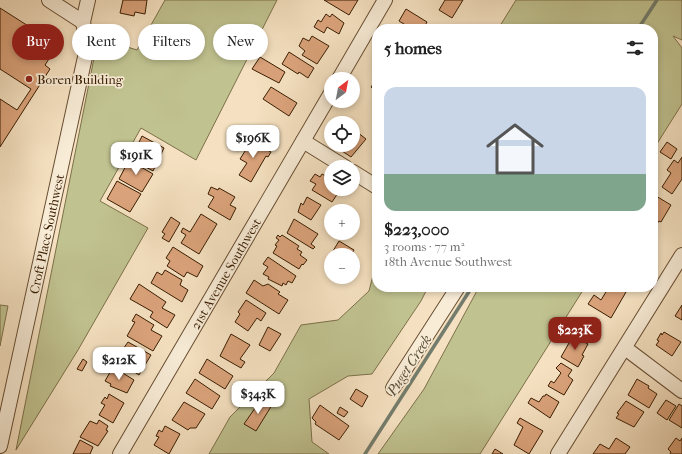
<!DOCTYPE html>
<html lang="en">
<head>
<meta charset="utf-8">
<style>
  body { margin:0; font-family:"IM FELL French Canon",serif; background:#f6f6f6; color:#222; height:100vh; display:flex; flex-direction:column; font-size:15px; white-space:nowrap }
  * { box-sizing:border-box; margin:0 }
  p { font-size:13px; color:#767676 }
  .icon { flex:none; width:22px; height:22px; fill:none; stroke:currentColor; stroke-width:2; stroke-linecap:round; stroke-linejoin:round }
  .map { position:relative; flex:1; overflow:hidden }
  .drawer { position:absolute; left:372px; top:24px; width:286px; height:268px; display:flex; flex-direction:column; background:#fff; border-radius:16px; box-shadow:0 2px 6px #0003 }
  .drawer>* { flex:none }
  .hud { position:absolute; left:12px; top:24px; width:300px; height:36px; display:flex; gap:8px }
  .needle { width:26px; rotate:32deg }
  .buttons { position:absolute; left:324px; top:72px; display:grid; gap:8px }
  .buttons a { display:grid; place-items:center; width:36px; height:36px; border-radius:50%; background:#fff; box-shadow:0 2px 6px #0003; font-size:20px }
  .price { position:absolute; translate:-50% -34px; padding:0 9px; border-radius:8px; background:#fff; color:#222; font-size:13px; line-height:26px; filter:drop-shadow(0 1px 2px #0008) }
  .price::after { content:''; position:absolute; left:50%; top:24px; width:12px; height:9px; margin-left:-6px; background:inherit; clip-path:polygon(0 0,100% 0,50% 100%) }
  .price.selected { background:#8f2418; color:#fff }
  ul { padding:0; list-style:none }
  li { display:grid; align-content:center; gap:8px; height:212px; padding:0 12px }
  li+li { border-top:1px solid #e0e0e0 }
  li span { display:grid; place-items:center; height:124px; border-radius:12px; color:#555 }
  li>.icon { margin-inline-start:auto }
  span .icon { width:72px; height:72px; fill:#fffc; stroke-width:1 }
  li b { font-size:17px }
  h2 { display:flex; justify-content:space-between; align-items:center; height:48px; padding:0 12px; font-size:17px }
  .tag { padding:0 14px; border-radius:18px; background:#fff; box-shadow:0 2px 6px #0003; font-size:14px; line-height:36px }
  .tag.selected { background:#8f2418; color:#fff }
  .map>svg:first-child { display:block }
</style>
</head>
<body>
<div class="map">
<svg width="682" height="454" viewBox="0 0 682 454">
  <rect width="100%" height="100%" fill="#f5e1c1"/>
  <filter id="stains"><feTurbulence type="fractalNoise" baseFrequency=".005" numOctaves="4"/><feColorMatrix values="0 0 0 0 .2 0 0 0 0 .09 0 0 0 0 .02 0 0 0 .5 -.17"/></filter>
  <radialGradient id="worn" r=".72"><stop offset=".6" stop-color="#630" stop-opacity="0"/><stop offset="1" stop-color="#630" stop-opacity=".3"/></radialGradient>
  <path fill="#c0c290" stroke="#7c7049" d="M165 0H277L196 160 141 128 100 201 148 228 78 350 16 450 98 38 137 50Z
    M516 0H682V40L673 36 682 48V104L653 150V29H498Z
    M377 260V287H428L421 301 372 374 348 376 309 399 312 442 329 454H209L230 417 274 373 301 325 338 320 369 291Z
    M479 287H585L480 454H378L424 389Z
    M0 305 8 306 0 346Z"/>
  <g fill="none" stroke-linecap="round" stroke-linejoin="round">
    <path stroke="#747d6d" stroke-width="3.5" d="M638 29 657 0
      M365 454 472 287"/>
  </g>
  <path fill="#dba37b" stroke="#391d02" d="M123 0H147L145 14 135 12 134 16 120 13Z
    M324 0H358L349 15Z
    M445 0H463L452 18 439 10Z
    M0 8 58 45 45 65 50 69 0 147V99L17 110 31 89 0 69Z
    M406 9 427 22 423 29H412L399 21Z
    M326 14 330 17 332 14 344 23 339 34 327 27 324 33 314 27 318 20 321 22Z
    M312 36 329 46 317 64 302 55 305 51 299 46 303 38 309 41Z
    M289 52 314 68 308 78 299 72 298 74 282 64Z
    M260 57 285 72 279 83 252 69Z
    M377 79V92L371 87Z
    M271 87 297 103 289 116 263 99Z
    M377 122V132L373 128Z
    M353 129 366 139 351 157 333 145H353Z
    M142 136 164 148 153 171 131 159Z
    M254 137 259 140 258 142 261 144 260 146 271 152 268 157 266 156 251 182 239 175 247 163 240 159Z
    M667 142 677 149 671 159 660 152Z
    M682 157V179L672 194 662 187 671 173 667 170 674 160 678 163Z
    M129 160 153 174 142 192 119 179Z
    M315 174 320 177 322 174 330 178 328 181 331 183V189H338L336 191 338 193 332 202 312 190 316 184 310 181Z
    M117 181 141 194 130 212 107 199Z
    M211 187 218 190 219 188 235 197 230 205 236 208 230 220 208 207 214 197 208 194Z
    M656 196 671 205 661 222 659 221 653 229V201Z
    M307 197 321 205 311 220 298 212 301 203 303 205Z
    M201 214 217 224 199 254 181 243 186 235 181 232 183 228 190 232Z
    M171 217 180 223 169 242 162 238 165 234 162 232Z
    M294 219 318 234 311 244 315 247 313 249 287 233Z
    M278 235 280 237 282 235 299 246 297 249 302 252 300 255 307 260 303 265 302 264 299 269 273 253 277 246 275 245 279 240 276 238Z
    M339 241 354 250 351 255 330 256Z
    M173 247 203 266 197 277 187 272 184 277 167 266 170 261 166 258Z
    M268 257 296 276 292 283 288 281 286 285 283 283 282 286 268 279 269 277 263 274 268 267 263 264Z
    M165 270 182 280 180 285 188 290 182 302 151 283 157 272 162 275Z
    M254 280 263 286 268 284 280 292 278 294 288 300 279 314 246 293Z
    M139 284 166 302 162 308 175 315 167 328 153 319 150 317 153 312 130 299Z
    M609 287 626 292 611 318 588 304 594 295 601 300Z
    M246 300 266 313 261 321 257 318 248 331 235 322 240 314 238 312Z
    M682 305V320L675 316Z
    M136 314 154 325 151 330 162 336 153 351 127 336 135 322 132 321Z
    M268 327 281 334 270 351 259 345Z
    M664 332 681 342 672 356 656 345 659 341 657 340 661 333 662 335Z
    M231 334 250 345 240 359 245 362 241 368 220 356Z
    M571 335 588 344 582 355 584 356 578 367 561 357 569 343 567 341Z
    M128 342 151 355 139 375 125 366 126 364 116 359Z
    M83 359 87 362 82 371 77 369Z
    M207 359 233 376 225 389 199 373Z
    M561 363 572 370 568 376 573 380 564 395 548 386 551 381 554 383 561 373 556 368Z
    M113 367 134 380 127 393 110 386 111 384 105 381Z
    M195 379 220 396 212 409 186 393Z
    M637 379 649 386 648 388 657 394 649 408 628 395Z
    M356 389 368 396 362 407 350 399Z
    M109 394 124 403 113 423 99 415 105 405 101 403 105 397 107 399Z
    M546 394 559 402 550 418 528 403 531 398 539 402 543 396H545Z
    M262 398 272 405 256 431 244 424Z
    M666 400 676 406 667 420 657 413Z
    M626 401 644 412 634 427 616 418 619 414 617 413Z
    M184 402 205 414 196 428H190L188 430 172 420Z
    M679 404 682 406V428L669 420Z
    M320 405 349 426 339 440 315 424 316 422 312 418Z
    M340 407 348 412 344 417 337 413Z
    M520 418 543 431 529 454 514 445 523 427 517 423Z
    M99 420 108 426 106 430 108 431 98 446 80 437 90 421 97 424Z
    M165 426 180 434 169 454 154 445 159 437 156 436 159 430 162 432Z
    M616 438 630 447 625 454H593L600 444 609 449Z
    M676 438 680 441 682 438V454H670L671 452 668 449Z
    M80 440 93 447 90 454H73Z
    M495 449 503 454H492Z"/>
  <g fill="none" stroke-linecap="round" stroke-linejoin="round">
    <defs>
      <g id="minor">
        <path d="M49 0 83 22"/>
        <path d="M339 79 385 0"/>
        <path d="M303 141 345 167"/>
        <path d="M353 172 377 187"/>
        <path d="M625 348 682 391"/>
        <path d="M393 388 458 287"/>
        <path id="s1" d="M0 446 85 57 87 43 83 22 88 0"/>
        <path id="s2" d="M120 454 331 93"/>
        <path d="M558 454 682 255"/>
      </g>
    </defs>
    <use href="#minor" stroke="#684e32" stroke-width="16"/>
    <use href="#minor" stroke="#f8ecd7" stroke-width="14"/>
  </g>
  <circle fill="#8f2418" stroke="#f8ecd7" stroke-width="1.5" cx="29" cy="79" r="4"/>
  <g text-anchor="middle" stroke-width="3.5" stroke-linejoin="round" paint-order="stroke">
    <g font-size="13" fill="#391d02" stroke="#f8ecd7" text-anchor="start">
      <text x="37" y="84">Boren Building</text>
    </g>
    <g font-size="13" fill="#391d02" stroke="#f8ecd7">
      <text dy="5" stroke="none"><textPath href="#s1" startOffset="217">Croft Place Southwest</textPath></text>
      <text dy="5" stroke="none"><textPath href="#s2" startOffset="209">21st Avenue Southwest</textPath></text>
    </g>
    <g font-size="14" font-style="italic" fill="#574d37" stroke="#f8ecd7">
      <text transform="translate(409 365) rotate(-57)" y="5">Puget Creek</text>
    </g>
  </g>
  <rect width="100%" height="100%" filter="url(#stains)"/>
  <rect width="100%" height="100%" fill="url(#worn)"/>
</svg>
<div class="buttons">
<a><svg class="needle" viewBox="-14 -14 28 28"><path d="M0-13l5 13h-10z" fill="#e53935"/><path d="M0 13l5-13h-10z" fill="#767676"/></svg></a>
<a><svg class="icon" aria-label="locate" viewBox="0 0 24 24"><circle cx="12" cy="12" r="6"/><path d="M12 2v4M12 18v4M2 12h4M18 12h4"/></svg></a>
<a><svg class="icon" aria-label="layers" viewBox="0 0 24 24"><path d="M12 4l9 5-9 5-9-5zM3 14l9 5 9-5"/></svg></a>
<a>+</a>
<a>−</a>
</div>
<b class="price" style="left:253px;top:159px">$196K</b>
<b class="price" style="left:136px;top:176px">$191K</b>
<b class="price selected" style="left:575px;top:351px">$223K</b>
<b class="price" style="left:119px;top:381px">$212K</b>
<b class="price" style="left:258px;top:415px">$343K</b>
<div class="hud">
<a class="tag selected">Buy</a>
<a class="tag">Rent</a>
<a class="tag">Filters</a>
<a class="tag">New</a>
</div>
<section class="drawer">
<h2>5 homes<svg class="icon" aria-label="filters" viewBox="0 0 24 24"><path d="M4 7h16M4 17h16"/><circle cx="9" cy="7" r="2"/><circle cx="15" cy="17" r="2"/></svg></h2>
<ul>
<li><span style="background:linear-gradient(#c9d6e8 70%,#7fa58c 0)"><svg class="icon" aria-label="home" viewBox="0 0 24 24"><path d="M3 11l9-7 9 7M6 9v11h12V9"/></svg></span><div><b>$223,000</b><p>3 rooms · 77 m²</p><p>18th Avenue Southwest</p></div></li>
</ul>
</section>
</div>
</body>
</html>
